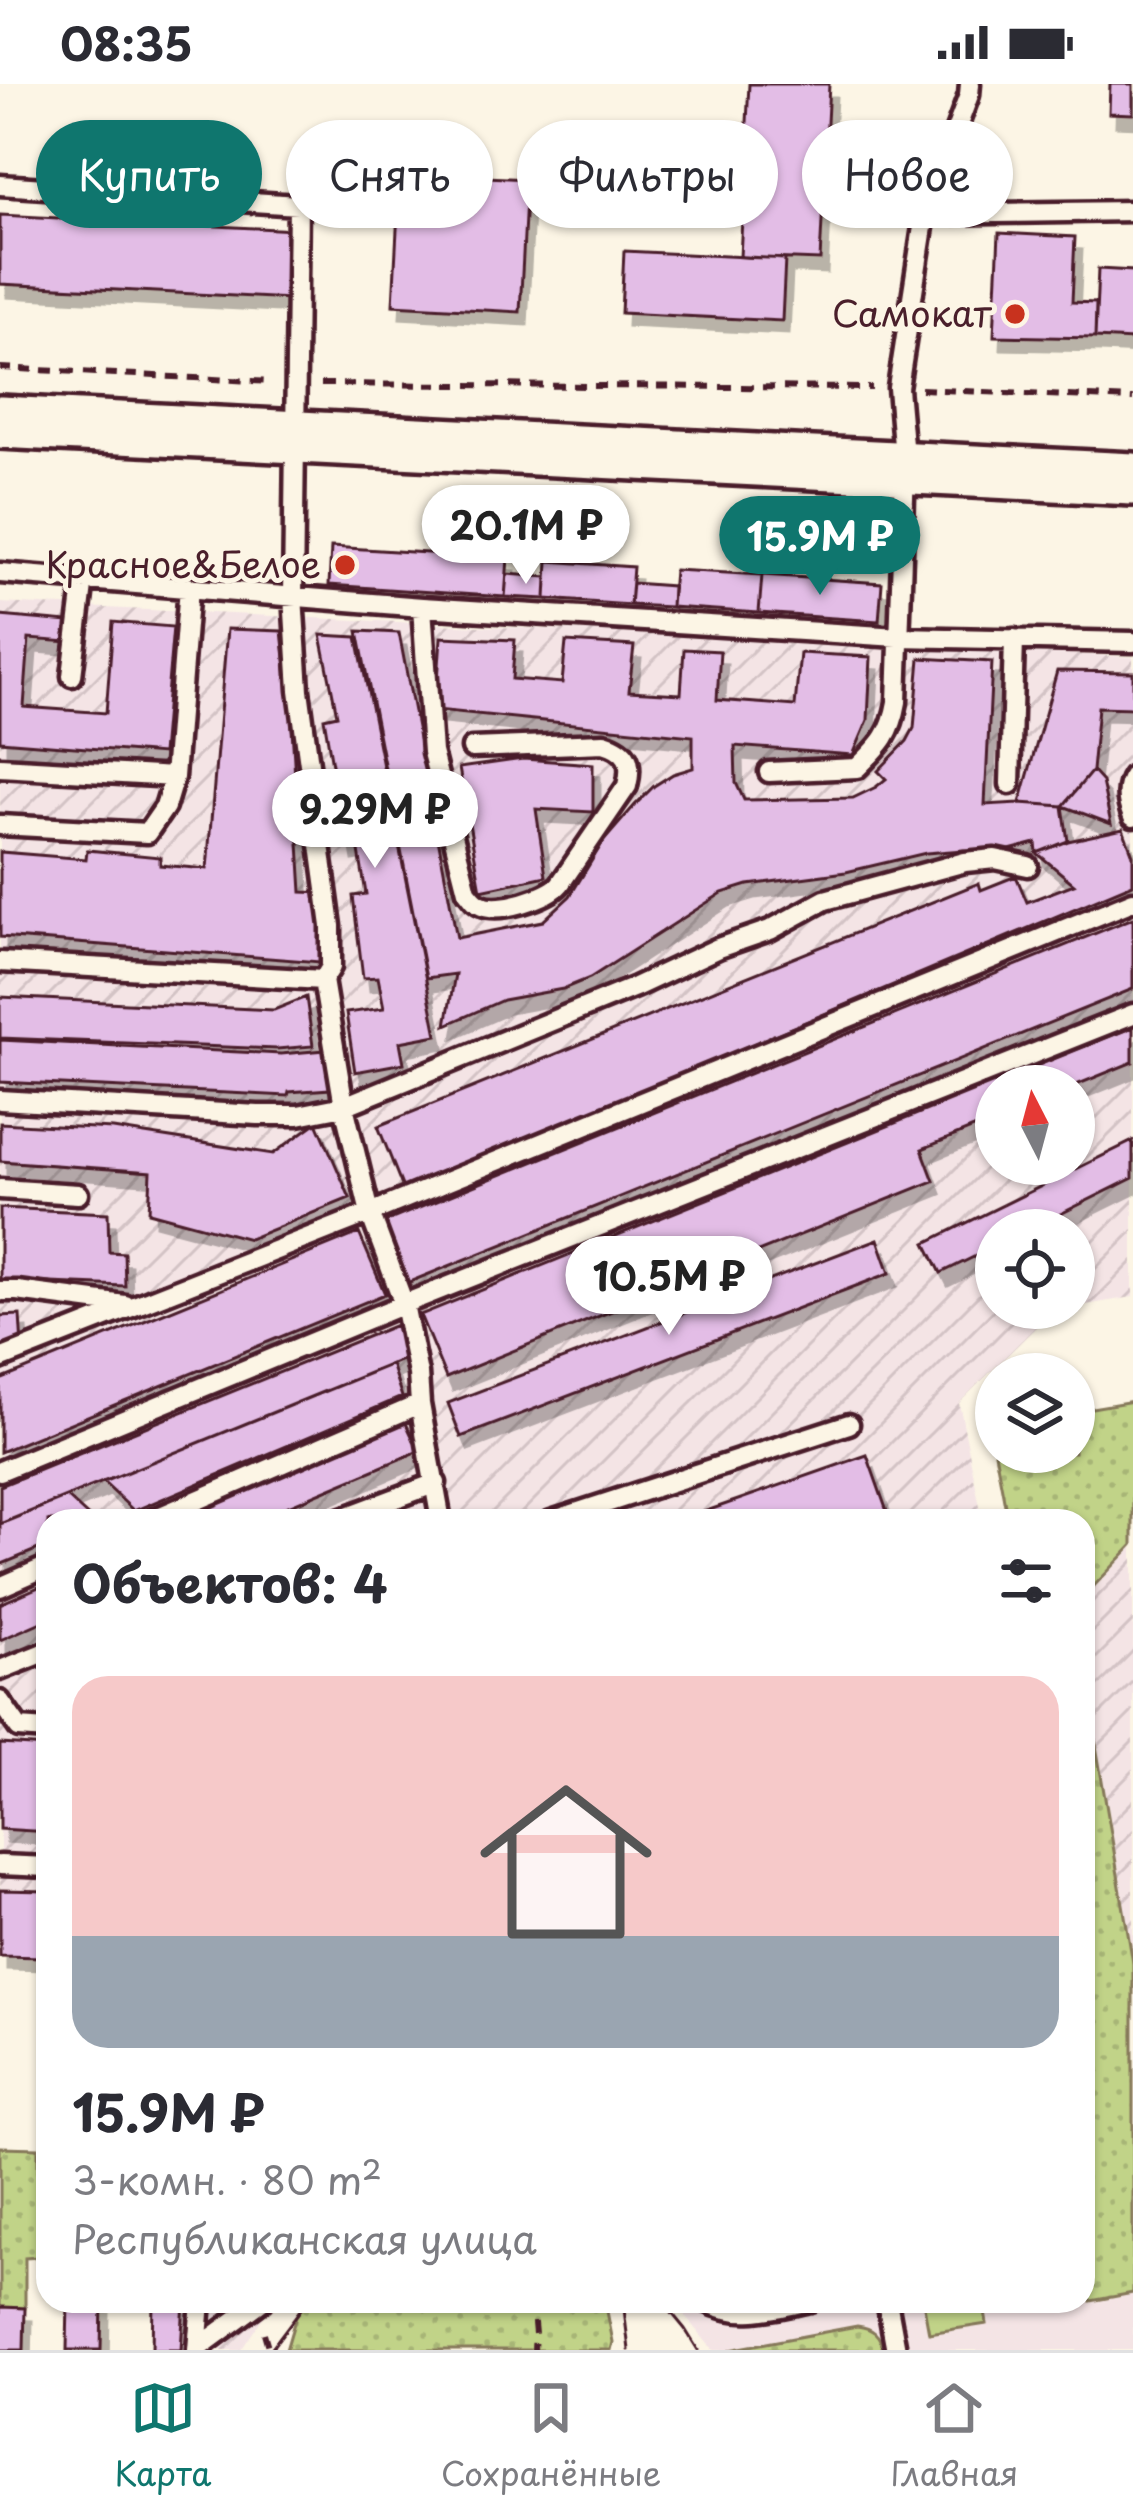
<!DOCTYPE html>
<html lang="ru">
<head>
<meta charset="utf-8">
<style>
  body { margin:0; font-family:"Playpen Sans",sans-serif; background:#f2f2f3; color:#2b2b33; height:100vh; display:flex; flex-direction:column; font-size:45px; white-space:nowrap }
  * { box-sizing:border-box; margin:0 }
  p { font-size:39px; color:#7c7c81 }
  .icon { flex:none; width:66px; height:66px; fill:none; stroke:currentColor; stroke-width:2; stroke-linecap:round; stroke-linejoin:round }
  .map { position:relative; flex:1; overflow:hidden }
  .side { position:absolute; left:36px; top:1425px; width:1059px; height:804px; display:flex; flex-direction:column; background:#fff; border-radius:36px; box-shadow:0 3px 9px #0004 }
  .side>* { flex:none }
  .hud { position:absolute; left:36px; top:36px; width:1062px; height:108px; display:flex; gap:24px }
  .needle { width:78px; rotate:354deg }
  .tools { position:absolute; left:975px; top:981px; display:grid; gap:24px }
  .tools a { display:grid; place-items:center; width:120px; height:120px; border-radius:50%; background:#fff; box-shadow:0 3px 9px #0004; font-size:60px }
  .price { position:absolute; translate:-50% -102px; padding:0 27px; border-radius:42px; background:#fff; color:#222; font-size:39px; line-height:78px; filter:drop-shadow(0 3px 6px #0008) }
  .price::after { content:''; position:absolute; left:50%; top:72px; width:36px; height:27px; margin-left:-18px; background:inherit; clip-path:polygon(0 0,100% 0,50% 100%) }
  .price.selected { background:#0f766e; color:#fff }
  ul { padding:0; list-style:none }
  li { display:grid; align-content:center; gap:24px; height:636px; padding:0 36px }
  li+li { border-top:3px solid #e1e1e2 }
  li span { display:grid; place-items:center; height:372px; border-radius:36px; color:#555 }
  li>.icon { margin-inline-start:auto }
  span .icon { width:216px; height:216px; fill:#fffc; stroke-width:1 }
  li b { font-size:51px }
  h2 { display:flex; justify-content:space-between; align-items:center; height:144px; padding:0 36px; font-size:51px }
  .tag { padding:0 42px; border-radius:54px; background:#fff; box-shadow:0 3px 9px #0004; font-size:42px; line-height:108px }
  .tag.selected { background:#0f766e; color:#fff }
  .status { display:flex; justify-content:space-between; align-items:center; height:84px; padding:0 60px; background:#fff; direction:ltr }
  .status svg { height:33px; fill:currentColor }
  .dock { display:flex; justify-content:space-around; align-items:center; height:168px; border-top:3px solid #e1e1e2; background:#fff; font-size:33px; color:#7c7c81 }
  .dock a { display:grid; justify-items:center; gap:6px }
  .dock .selected { color:#0f766e }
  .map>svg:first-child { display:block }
</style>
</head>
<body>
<div class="status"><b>08:35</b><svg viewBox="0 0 49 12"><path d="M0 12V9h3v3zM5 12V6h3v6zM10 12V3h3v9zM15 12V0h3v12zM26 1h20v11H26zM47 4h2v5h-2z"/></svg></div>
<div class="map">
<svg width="1133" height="2266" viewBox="0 0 1133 2266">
  <defs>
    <pattern id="industrial-furrows" width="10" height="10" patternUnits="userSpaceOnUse" patternTransform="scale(3)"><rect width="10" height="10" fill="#f4e4e5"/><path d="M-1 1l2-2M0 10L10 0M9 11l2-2" fill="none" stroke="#d3c3c5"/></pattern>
    <pattern id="grass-dots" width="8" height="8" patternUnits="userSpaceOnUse" patternTransform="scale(3)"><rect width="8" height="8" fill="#c1d388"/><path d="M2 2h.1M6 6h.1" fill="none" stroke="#a7b576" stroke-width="1.8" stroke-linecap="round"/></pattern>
    <filter id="shadow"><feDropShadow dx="7" dy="13" stdDeviation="0" flood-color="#0004"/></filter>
  </defs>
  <rect width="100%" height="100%" fill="#fcf5e5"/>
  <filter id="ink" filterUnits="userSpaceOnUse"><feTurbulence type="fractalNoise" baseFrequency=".00833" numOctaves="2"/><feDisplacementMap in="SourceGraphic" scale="24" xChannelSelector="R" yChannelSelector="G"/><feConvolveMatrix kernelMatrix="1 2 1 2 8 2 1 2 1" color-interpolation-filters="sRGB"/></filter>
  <g filter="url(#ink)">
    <path fill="#f4e4e5" d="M1083 1842 1133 2105V2266H713L672 2217H1083Z"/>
    <path fill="url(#industrial-furrows)" fill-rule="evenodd" d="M0 519 1133 573V1213L1074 1223V1146H996V1224H1066L1053 1226 959 1319 983 1437H48V1849H43V1873L0 1872ZM996 1002H1074V1080H996Z
      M1133 1317V2105L1083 1842V1437H1008L990 1342 996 1341V1368H1074V1327Z
      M153 2217H274L241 2266H152Z"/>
    <path fill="url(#grass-dots)" stroke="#86795a" stroke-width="3" d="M1133 1317V1461L1093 1503 1083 1524V1437H1008L990 1342 996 1341V1368H1074V1327Z
      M1083 1585 1133 1879V2209L1091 2217 1083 2173Z
      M0 2063 38 2064V2173L25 2174V2224L0 2223Z
      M306 2217H605L613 2258 611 2266H286L296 2232Z
      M857 2242C873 2244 880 2250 883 2266H729Z"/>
    <path fill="#c1d388" stroke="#86795a" stroke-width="3" d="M923 2217H983L987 2240 929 2249Z"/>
    <path fill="#e3bde6" stroke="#4a1f2b" stroke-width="3" filter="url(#shadow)" d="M749 0H829L820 176 740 173Z
      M1110 0H1133V30L1109 29Z
      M400 89 527 95 520 228 393 221Z
      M0 131 295 146 291 215 0 200Z
      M999 149 1075 153 1072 218 1096 219 1095 254 994 252Z
      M624 167 785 175 782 237 621 229Z
      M1098 185 1133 187V256L1095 254Z
      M331 463 508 474 505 513 329 501Z
      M548 477 633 483 630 521 546 515Z
      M674 486 762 491 759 529 671 523Z
      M507 490 547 493 546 515 505 513Z
      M762 491 882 499 879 537 759 529Z
      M632 499 672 502 671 523 630 521Z
      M0 532 69 538 68 558 29 555 24 623 106 629 113 538 173 543 162 670 0 657Z
      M227 545 282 547 291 628 302 808 326 809 320 878 0 853V768L86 775 87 766 160 773V781L207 785Z
      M358 547 399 549 457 854 543 837 570 812 603 758 635 721 654 702 673 690 693 684V652L436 626 441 553 515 556 512 595 562 599 566 558 634 562 629 607 681 610 684 565 720 567 717 616 795 622 800 569 871 573 868 636 853 671 735 662 736 699 744 716 853 714 876 703 886 695 878 687 907 657 914 644 920 574 992 578 985 721 1020 719 1063 722 1068 757 1037 769 1036 759 998 769 963 766 926 769 846 788 748 801 722 809 590 894 563 905 503 916 446 941 455 890 426 894Z
      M321 551 357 553 437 951 400 958 404 979 355 988 346 929 384 924 378 893 363 894 353 812 366 810 358 761 346 763 324 634 337 631Z
      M1057 587 1133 588V624L1098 623 1092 687 1063 722 1020 719Z
      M523 675 593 680V728L536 725 546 792 481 806 459 684Z
      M1092 687 1102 698 1111 740 1063 722Z
      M1123 745 1133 771V800L404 1107 378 1042 979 799 981 806 1016 792 1027 818 1074 800 1037 769 1068 757Z
      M1133 834V905L407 1199 382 1139Z
      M0 913 274 926 306 913 313 962 277 965 0 954Z
      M1133 943V978L1074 1002H996V1035L922 1065 934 1097 446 1294 420 1231Z
      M0 956 281 970 326 966 330 1005 289 1008 288 1012 0 998Z
      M317 1038 350 1114 249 1155 149 1128 151 1088 0 1077V1039L113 1045 273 1070Z
      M1133 1057V1094L1028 1146H996V1162L941 1189 926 1159Z
      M0 1124 108 1129 109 1168 124 1169 125 1202 0 1197Z
      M359 1149 385 1210 0 1368V1296Z
      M878 1155 890 1189 461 1353 448 1319Z
      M20 1231 22 1264 0 1265V1232Z
      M396 1241 409 1273 0 1440V1402Z
      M391 1280 402 1313 134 1427 103 1398Z
      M405 1337 419 1367 253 1437H176L193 1430 191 1427Z
      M867 1371 889 1433 878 1437H678Z
      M67 1413 93 1437H48V1461L0 1481V1440Z
      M48 1499V1535L0 1556V1520Z
      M0 1660 48 1663V1748L0 1745Z
      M0 1806 48 1807V1849H43V1873L0 1872Z
      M68 2217H102L101 2266H67Z
      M153 2217H184L181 2266H152Z
      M0 2223 25 2224 24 2266H0Z"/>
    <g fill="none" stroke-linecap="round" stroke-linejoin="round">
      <defs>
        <path id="service" d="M0 101 298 121 293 512 299 606 331 842V883L323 896 0 878
          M925 130 1133 127
          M0 489 422 523 898 553 1133 558
          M422 523 432 668 467 807C472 813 474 818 482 821 500 829 548 814 560 800L627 702C633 678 628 666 604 659L472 664
          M72 592 84 494
          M0 683 174 693
          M769 688 857 684C880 661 891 652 897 618L905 384 898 304 925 130 969 11 970 0
          M1133 692C1124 705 1127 719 1133 733
          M1010 700 1014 555
          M0 741 147 749 165 723 174 693 189 503
          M323 896 344 1022 635 903 718 864 770 846 825 816 965 778 995 775 1028 782
          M0 1016 258 1031H298L344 1022 370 1129 404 1220 418 1290 420 1320 441 1437
          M0 1105 78 1110
          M0 1207H17L125 1221
          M0 1275 370 1129 1133 817
          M0 1387 404 1220 1133 930
          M149 1437 420 1320
          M335 1437 436 1399
          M551 1437 849 1340
          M0 1503 48 1482
          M0 1586 48 1567
          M0 1617 19 1644 48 1646
          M0 1781 48 1783
          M705 2217C740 2236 774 2224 811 2217
          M887 2217 896 2266
          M198 2264 262 2217
          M197 2266 201 2217"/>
        <path id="secondary" d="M0 338 1133 395"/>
      </defs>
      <use href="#service" stroke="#4a1f2b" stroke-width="27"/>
      <use href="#secondary" stroke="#4a1f2b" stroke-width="60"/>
      <path stroke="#4a1f2b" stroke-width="6" stroke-dasharray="12 9" stroke-linecap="butt" d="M0 284 272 298
        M321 300 872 304
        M921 305 1133 315
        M532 2217 535 2250 534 2266
        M264 2249 269 2266"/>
      <use href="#service" stroke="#fcf5e5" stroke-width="18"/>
      <use href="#secondary" stroke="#fcf5e5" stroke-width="51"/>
      <path stroke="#4a1f2b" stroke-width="3" d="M623 2217 629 2266
        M662 2217 685 2245 698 2266
        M270 2266 307 2217"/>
    </g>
  </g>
  <g fill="#c8321e" stroke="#fcf5e5" stroke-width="4.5">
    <circle cx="1015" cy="230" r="12"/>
    <circle cx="345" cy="481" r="12"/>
  </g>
  <g text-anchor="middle" stroke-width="10" stroke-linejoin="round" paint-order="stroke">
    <g font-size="36" fill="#4a1f2b" stroke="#fcf5e5" text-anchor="end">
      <text x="991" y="243">Самокат</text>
      <text x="321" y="494">Красное&amp;Белое</text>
    </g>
  </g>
</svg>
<div class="tools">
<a><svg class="needle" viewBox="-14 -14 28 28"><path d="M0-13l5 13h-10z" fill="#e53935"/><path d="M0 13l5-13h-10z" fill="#7c7c81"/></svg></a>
<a><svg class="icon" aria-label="locate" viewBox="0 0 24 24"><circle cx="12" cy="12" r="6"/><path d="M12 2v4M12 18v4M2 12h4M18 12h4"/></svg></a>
<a><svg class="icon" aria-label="layers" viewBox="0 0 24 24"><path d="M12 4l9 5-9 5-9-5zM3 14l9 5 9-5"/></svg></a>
</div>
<b class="price" style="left:526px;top:503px">20.1M ₽</b>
<b class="price selected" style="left:820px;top:514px">15.9M ₽</b>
<b class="price" style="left:375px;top:787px">9.29M ₽</b>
<b class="price" style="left:669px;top:1254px">10.5M ₽</b>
<div class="hud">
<a class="tag selected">Купить</a>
<a class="tag">Снять</a>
<a class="tag">Фильтры</a>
<a class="tag">Новое</a>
</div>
<section class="side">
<h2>Объектов: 4<svg class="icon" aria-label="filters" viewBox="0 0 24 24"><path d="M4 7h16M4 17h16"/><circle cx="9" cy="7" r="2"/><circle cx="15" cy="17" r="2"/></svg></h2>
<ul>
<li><span style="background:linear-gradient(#f6c9c9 70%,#9aa5b1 0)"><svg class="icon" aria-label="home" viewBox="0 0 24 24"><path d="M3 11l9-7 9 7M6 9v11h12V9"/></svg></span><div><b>15.9M ₽</b><p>3-комн. · 80 m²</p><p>Республиканская улица</p></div></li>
</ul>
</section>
</div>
<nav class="dock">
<a class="selected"><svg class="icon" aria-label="map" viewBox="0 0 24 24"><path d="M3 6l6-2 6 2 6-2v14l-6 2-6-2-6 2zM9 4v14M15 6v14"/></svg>Карта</a>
<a><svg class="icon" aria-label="saved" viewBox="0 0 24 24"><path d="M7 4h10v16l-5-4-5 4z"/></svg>Сохранённые</a>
<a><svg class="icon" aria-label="home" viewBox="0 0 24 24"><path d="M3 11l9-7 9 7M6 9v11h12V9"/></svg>Главная</a>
</nav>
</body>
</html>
